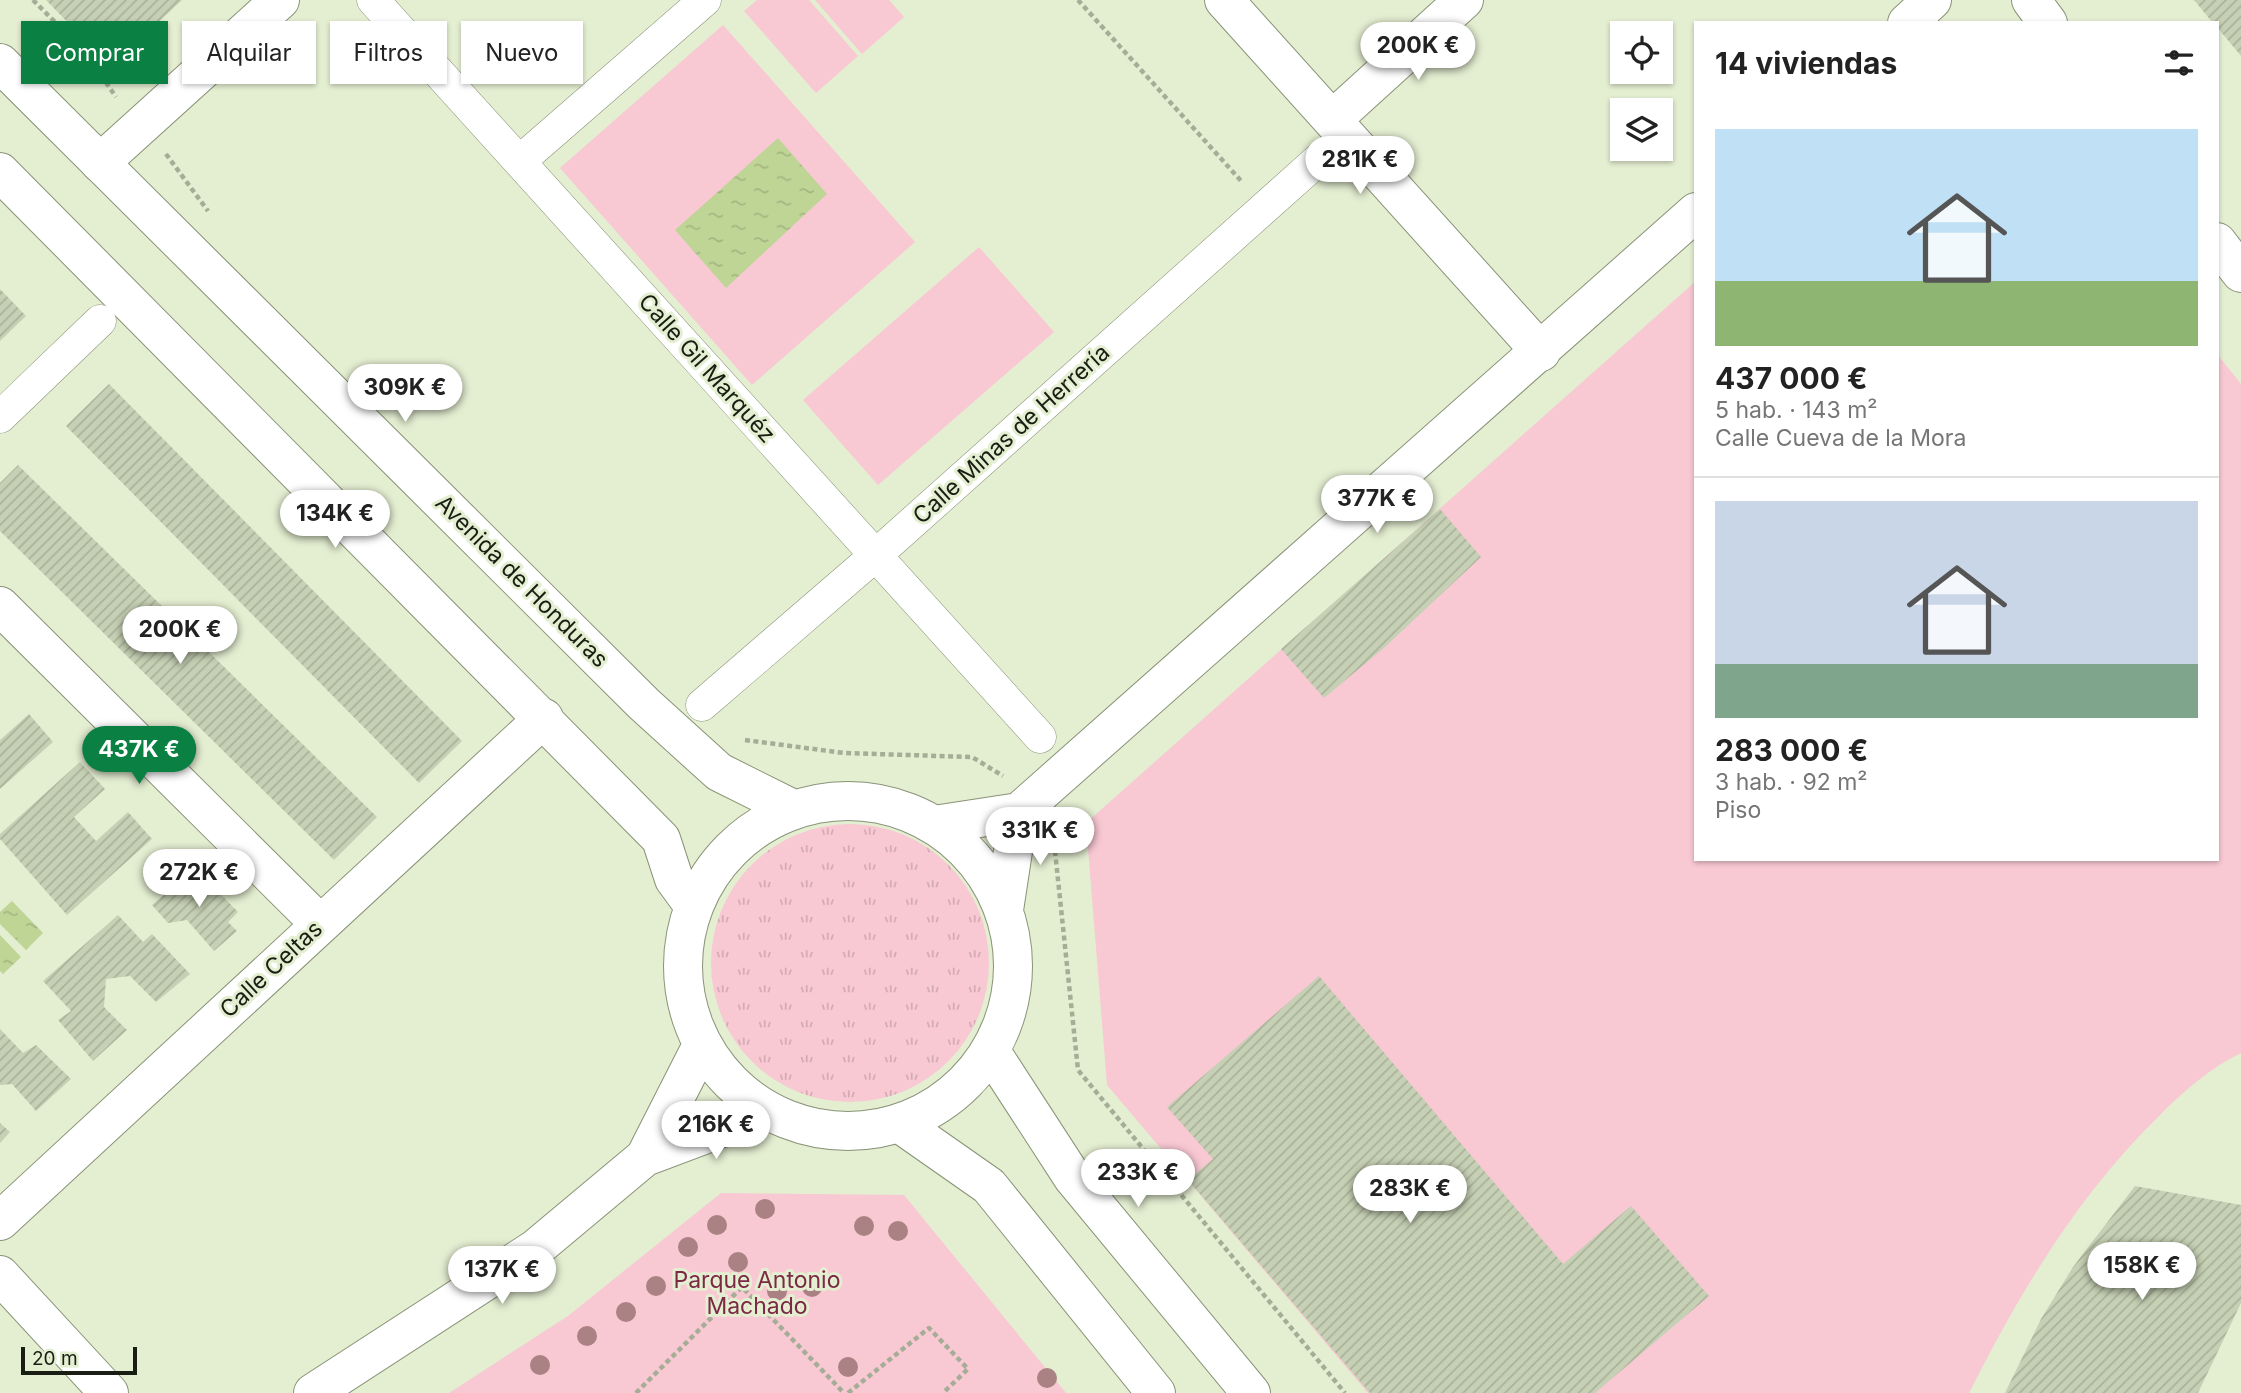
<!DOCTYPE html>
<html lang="es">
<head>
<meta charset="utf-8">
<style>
  body { margin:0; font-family:Inter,sans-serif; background:#f6f6f6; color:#222; height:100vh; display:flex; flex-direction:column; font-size:26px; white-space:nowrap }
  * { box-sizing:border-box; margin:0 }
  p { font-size:23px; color:#767676 }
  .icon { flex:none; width:38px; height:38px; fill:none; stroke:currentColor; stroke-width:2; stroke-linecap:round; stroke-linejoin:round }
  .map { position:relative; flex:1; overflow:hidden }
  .side { position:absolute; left:1694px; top:21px; width:525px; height:840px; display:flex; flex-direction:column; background:#fff; border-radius:0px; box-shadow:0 2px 5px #0004 }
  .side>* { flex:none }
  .top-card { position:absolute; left:21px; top:21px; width:665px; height:63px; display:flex; gap:14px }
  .buttons { position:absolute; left:1610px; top:21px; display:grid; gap:14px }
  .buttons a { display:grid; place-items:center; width:63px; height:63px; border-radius:0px; background:#fff; box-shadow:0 2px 5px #0004; font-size:35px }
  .scale { position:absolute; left:21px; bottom:18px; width:116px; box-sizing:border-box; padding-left:7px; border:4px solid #191d13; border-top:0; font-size:19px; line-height:24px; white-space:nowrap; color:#191d13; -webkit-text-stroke:5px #e4eed1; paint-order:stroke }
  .price { position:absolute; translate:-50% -60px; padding:0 16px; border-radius:24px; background:#fff; color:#222; font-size:23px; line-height:46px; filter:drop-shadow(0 2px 4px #0008) }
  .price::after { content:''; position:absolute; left:50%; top:42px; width:21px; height:16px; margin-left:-10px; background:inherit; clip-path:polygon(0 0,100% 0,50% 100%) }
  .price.selected { background:#0b8043; color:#fff }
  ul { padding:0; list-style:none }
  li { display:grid; align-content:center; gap:14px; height:371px; padding:0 21px }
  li+li { border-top:2px solid #e0e0e0 }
  li span { display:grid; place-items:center; height:217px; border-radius:0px; color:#555 }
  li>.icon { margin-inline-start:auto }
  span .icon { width:126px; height:126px; fill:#fffc; stroke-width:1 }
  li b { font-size:30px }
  h2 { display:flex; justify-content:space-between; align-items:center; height:84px; padding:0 21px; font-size:30px }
  .tag { padding:0 24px; border-radius:0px; background:#fff; box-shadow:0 2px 5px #0004; font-size:24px; line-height:63px }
  .tag.selected { background:#0b8043; color:#fff }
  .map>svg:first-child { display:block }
</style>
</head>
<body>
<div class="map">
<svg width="2241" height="1393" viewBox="0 0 2241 1393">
  <defs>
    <pattern id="grass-tufts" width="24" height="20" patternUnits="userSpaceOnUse" patternTransform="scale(1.75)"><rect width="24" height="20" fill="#f8c8d3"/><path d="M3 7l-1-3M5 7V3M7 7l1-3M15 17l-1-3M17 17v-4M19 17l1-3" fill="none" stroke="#d4abb4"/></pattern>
    <pattern id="water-ripples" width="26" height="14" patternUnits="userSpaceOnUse" patternTransform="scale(1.75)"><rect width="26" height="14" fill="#bfd596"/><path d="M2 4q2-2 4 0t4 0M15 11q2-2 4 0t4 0" fill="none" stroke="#a4b680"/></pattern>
    <pattern id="building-hatch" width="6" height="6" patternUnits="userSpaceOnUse" patternTransform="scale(1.75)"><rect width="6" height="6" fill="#c6d0b4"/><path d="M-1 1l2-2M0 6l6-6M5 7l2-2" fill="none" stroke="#aab29a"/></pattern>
  </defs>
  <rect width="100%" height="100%" fill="#e4eed1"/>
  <path fill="url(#grass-tufts)" d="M711 963a139 139 0 1 1 278 0a139 139 0 1 1-278 0Z"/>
  <path fill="#f8c8d3" d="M757 0H809L858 56 816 93 744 11Z
    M815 0H889L904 17 862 54Z
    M723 25 915 242 752 385 560 168Z
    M979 247 1054 332 878 485 803 400Z
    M1696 281V859H2217V354L2241 384V1053C2211 1067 2184 1091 2161 1114 2079 1193 2020 1292 1969 1393H1368L1107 1085 1086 823Z
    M721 1193 904 1195 1066 1393H449L568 1316Z"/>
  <path fill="url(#water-ripples)" d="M778 138 827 194 726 288 675 230Z
    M12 901 43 933 26 950 0 924V912Z
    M0 935 21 957 3 974 0 971Z"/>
  <path fill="url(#building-hatch)" d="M46 0H182L111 67Z
    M2194 0H2241V56L2217 27V23H2213Z
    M0 289 26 316 0 341Z
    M109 384 462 741 419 783 66 426Z
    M18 465 377 817 334 860 0 531V483Z
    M1440 509 1481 557 1385 647 1324 698 1281 649Z
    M29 714 53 742 0 789V740Z
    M80 762 105 789 74 817 96 841 128 812 152 839 67 915 0 839V834Z
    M195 868 238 912 228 922 237 931 214 951 187 920 168 923 152 905Z
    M118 915 143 942 152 934 190 974 156 1002 130 976 106 979 104 1007 127 1030 93 1061 58 1020 71 1011 43 981Z
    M1319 976 1563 1264 1631 1206 1709 1296 1595 1393H1370L1188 1180 1213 1159 1167 1107Z
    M0 1029 23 1053 36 1045 71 1079 36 1111 12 1084 0 1085Z
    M0 1123 10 1132 0 1143Z
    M2135 1186 2241 1205V1303L2198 1393H2005L2041 1319 2073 1267Z"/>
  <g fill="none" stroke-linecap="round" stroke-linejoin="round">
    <defs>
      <path id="pedestrian" d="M373 0 1040 737
        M520 161 705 0
        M0 417 100 321
        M702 705 876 555 1318 160"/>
      <path id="minor" d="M1224 0 1541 352
        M1332 120 1464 0
        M100 163 280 0
        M0 606 320 924
        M0 1221 544 718
        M0 1275 109 1393"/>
      <path id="tertiary" d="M2031 0 2048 23
        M1907 23 1932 0
        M0 63 644 704 719 772 793 809
        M0 172 661 839 674 879 693 905
        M2217 242 2241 273
        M683 966a165 165 0 1 1 330 0a165 165 0 1 1-330 0Z
        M934 825 1019 812 1696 212
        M1004 910 1019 812
        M990 1050 1073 1178 1251 1393
        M899 1123 989 1186 1156 1393
        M645 1157 702 1045
        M313 1393 535 1249 645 1157 767 1111"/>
    </defs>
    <use href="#pedestrian" stroke="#899378" stroke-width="33"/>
    <use href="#minor" stroke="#899378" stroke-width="40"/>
    <use href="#tertiary" stroke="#899378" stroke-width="40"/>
    <path stroke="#a5ad96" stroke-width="4.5" stroke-dasharray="5 3.5" stroke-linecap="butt" d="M33 0 85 52 116 97
      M1078 0 1243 183
      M166 154 208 211
      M745 740 844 753 972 757 1003 776
      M1055 851 1078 1070 1345 1393
      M636 1393 742 1287 844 1393
      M848 1393 929 1328 968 1369 943 1393"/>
    <use href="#pedestrian" stroke="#fff" stroke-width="32"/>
    <use href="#minor" stroke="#fff" stroke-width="38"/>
    <use href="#tertiary" stroke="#fff" stroke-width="38"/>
  </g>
  <g fill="#aa8283">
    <circle cx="765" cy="1209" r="10"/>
    <circle cx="717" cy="1225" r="10"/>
    <circle cx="864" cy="1226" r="10"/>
    <circle cx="898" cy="1231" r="10"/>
    <circle cx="688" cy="1247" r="10"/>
    <circle cx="738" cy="1262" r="10"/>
    <circle cx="656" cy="1286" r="10"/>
    <circle cx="812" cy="1287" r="10"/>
    <circle cx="777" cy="1291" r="10"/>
    <circle cx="626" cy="1312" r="10"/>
    <circle cx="587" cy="1336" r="10"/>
    <circle cx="540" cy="1365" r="10"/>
    <circle cx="848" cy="1367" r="10"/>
    <circle cx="1047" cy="1378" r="10"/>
  </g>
  <g text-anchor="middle" stroke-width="6" stroke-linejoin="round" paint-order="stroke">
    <g font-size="23" fill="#191d13" stroke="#e4eed1">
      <text transform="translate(707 368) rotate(48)" y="8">Calle Gil Marquéz</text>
      <text transform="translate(1011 434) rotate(-42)" y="8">Calle Minas de Herrería</text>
      <text transform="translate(522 581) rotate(45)" y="8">Avenida de Honduras</text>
      <text transform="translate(271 969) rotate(-43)" y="8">Calle Celtas</text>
    </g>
    <g font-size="23" fill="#7b2944" stroke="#e4eed1">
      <text x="757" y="1288">Parque Antonio<tspan x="757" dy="26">Machado</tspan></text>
    </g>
  </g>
</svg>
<div class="buttons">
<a><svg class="icon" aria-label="locate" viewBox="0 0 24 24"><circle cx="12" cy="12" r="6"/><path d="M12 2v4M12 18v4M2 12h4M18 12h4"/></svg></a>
<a><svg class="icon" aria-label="layers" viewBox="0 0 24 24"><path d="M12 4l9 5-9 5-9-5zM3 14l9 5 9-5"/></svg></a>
</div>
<div class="scale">20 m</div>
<b class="price" style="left:1418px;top:82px">200K €</b>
<b class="price" style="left:1360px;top:196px">281K €</b>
<b class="price" style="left:405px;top:424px">309K €</b>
<b class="price" style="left:1377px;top:535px">377K €</b>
<b class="price" style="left:335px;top:550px">134K €</b>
<b class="price" style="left:180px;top:666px">200K €</b>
<b class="price selected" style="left:139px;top:786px">437K €</b>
<b class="price" style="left:1040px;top:867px">331K €</b>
<b class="price" style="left:199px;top:909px">272K €</b>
<b class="price" style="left:716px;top:1161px">216K €</b>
<b class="price" style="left:1138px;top:1209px">233K €</b>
<b class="price" style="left:1410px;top:1225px">283K €</b>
<b class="price" style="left:2142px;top:1302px">158K €</b>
<b class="price" style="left:502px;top:1306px">137K €</b>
<div class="top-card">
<a class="tag selected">Comprar</a>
<a class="tag">Alquilar</a>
<a class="tag">Filtros</a>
<a class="tag">Nuevo</a>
</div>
<section class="side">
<h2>14 viviendas<svg class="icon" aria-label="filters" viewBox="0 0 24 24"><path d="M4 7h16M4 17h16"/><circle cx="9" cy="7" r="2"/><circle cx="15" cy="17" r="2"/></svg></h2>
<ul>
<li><span style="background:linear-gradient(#bfe0f5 70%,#8fb573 0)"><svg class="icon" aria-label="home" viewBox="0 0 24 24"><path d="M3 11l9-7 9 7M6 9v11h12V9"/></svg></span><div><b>437 000 €</b><p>5 hab. · 143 m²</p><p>Calle Cueva de la Mora</p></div></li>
<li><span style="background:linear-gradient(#c9d6e8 75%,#7fa58c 0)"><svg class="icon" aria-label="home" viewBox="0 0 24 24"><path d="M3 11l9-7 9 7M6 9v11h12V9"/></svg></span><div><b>283 000 €</b><p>3 hab. · 92 m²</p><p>Piso</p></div></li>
</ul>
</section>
</div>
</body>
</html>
